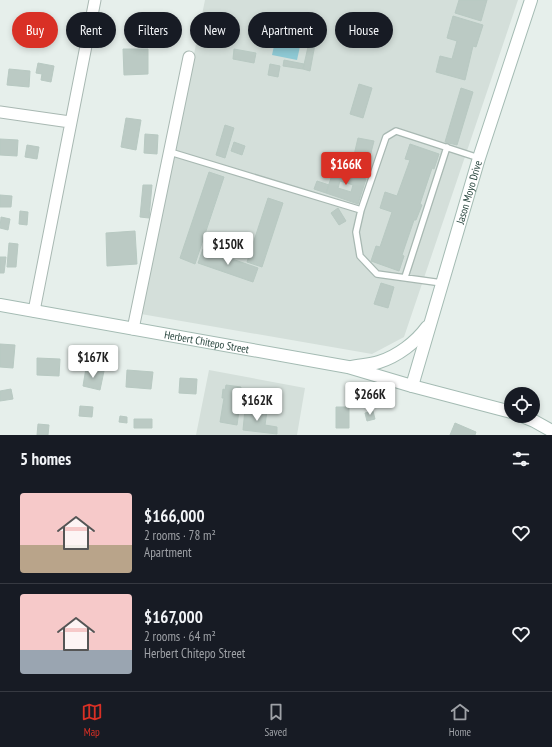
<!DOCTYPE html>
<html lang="en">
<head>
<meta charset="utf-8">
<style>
  body { margin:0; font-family:"PT Sans Narrow",sans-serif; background:#20242c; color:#f1f3f6; height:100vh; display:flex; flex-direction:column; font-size:15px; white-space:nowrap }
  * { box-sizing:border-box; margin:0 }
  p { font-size:13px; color:#9ea1a6 }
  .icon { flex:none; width:22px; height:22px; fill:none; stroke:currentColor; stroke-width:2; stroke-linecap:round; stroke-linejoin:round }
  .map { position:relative; height:435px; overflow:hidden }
  .side { display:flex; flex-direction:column; background:#171b24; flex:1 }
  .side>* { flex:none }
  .guide { position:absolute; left:12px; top:12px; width:528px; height:36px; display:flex; gap:8px }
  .controls { position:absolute; left:504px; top:387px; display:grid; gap:8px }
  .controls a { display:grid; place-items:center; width:36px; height:36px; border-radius:50%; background:#171b24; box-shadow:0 2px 6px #0003; font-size:20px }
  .price { position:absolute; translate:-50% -34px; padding:0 9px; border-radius:4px; background:#fff; color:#222; font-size:13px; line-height:26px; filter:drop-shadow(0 1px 2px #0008) }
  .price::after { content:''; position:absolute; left:50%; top:24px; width:12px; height:9px; margin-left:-6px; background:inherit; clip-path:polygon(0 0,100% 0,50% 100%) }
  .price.selected { background:#d93025; color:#fff }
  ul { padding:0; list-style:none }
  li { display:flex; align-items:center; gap:12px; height:100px; padding:0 20px }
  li+li { border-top:1px solid #363941 }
  li span { display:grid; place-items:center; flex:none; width:112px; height:80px; border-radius:4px; color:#555 }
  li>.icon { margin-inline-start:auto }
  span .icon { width:48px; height:48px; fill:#fffc; stroke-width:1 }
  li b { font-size:17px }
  h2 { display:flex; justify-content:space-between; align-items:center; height:48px; padding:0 20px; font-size:17px }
  .pill { padding:0 14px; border-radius:18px; background:#171b24; box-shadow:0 2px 6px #0003; font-size:14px; line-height:36px }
  .pill.selected { background:#d93025; color:#fff }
  .menu { display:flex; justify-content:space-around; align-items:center; height:56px; border-top:1px solid #363941; background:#171b24; font-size:11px; color:#9ea1a6 }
  .menu a { display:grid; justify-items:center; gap:2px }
  .menu .selected { color:#d93025 }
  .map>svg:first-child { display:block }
</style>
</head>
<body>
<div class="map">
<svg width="552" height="435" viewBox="0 0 552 435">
  <rect width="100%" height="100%" fill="#e6efeb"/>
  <path fill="#d4dfda" d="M205 0H518L404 337 372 354 141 314Z
    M209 370 305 388 297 435H196Z"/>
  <path fill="#8ec9d4" d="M276 37 301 42 297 60 272 55Z"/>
  <path fill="#bbcac4" stroke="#b8c9c2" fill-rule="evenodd" d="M459 0H487L481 21 455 13Z
    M453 16 483 25 476 47 473 46 465 80 436 72 440 56 452 59 457 41 447 38Z
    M22 18 36 24 27 44 14 39Z
    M275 29 307 36 305 42 274 35Z
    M310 38 316 39 310 71 303 69Z
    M123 49H148V74L124 75Z
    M234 49 256 53 254 63 233 59Z
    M284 60 304 64 303 69 283 66Z
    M38 63 54 66 51 82 41 80 42 74 36 73Z
    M270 64 280 66 278 77 268 75Z
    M9 69 30 71 29 87 7 85Z
    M359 84 372 88 363 118 350 114Z
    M461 88 473 92 457 145 445 142Z
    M126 118 141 120 136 150 121 147Z
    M225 125 234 128 225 158 216 155Z
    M145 134 158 135 157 154 144 153Z
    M358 138 374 141 365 176 350 172Z
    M0 139 18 140 17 156 0 155Z
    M234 142 245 146 242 155 231 151Z
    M410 144 439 154 434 169 432 168 420 204 422 205 416 220H414L402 255 404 256 399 271 371 261 376 246 380 247 392 212 380 208 385 192 397 196 410 160 405 159Z
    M27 145 39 147 37 159 25 157Z
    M334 169 366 179 358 204 326 193ZM340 181 353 185 351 192 338 188Z
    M209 172 224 177 195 264 180 258Z
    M317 181 329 185 326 193 314 189Z
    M143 185H152L149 218 140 217Z
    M0 195 12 196 11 207H0Z
    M268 198 283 203 262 267 247 262Z
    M338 208 346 221 339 225 331 213Z
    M20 211 28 212 27 225 19 224Z
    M1 217 10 219 8 230 0 228Z
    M135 231 137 264 107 266 106 233Z
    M9 243 18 244 16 267H7Z
    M203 249 258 268 253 282 198 263Z
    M0 257H6L4 273H0Z
    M381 283 394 287 388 308 374 304Z
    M0 344 15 345 13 368 0 367Z
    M37 358 60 359 59 376 37 375Z
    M86 368 104 371 100 390 83 386Z
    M127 370 153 372 151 389 126 387Z
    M180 378 197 379 196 394 179 393Z
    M226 385 241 387 238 403 240 404 237 425 220 422 224 398H222L223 389 225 390Z
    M11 389 13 399 0 401V391Z
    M80 406 93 407 92 417 79 416Z
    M336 407H349V428H336Z
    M245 409 267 411 265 425 277 427V434L243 430Z
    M373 411 375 419 367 421 365 413Z
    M120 416 127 417V423L119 422Z
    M134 419H152V428H134Z
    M455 423 476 432 475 435H450Z
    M38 424 49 425 48 435H37Z"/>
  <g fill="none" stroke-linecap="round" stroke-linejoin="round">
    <defs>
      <path id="lane" d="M170 152 361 210
        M405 277 447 147
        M442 283 377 274 360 256 356 232 361 210 386 137 396 131 479 158"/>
      <path id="street" d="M0 112 70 122
        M34 311C55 207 74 103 95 0
        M133 329 189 57"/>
      <g id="secondary">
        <path id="s1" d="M0 305 348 367 412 386 511 412"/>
        <path d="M351 367C360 365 370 365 379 362 398 356 416 342 427 327"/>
        <path id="s2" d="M412 386 479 158 531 0"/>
        <path d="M522 416 534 421 552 431"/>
      </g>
    </defs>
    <use href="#lane" stroke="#a8b8b2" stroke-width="8"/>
    <use href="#street" stroke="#a8b8b2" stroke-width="13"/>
    <use href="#secondary" stroke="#a4bbb3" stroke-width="14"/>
    <use href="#lane" stroke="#fff" stroke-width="5.5"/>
    <use href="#street" stroke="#fff" stroke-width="11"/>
    <use href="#secondary" stroke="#fff" stroke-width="12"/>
  </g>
  <g text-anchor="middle" stroke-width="3" stroke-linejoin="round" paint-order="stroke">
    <g font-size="11" fill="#24423a" stroke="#f7fbf9">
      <text dy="4" stroke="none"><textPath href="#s2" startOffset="202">Jason Moyo Drive</textPath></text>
      <text dy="4" stroke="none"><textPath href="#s1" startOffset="210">Herbert Chitepo Street</textPath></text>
    </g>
  </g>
</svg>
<div class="controls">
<a><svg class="icon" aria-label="locate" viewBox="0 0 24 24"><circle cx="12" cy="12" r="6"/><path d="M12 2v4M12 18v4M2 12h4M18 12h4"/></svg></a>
</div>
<b class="price selected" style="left:346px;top:186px">$166K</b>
<b class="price" style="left:228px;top:266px">$150K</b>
<b class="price" style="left:93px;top:379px">$167K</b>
<b class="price" style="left:370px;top:416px">$266K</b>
<b class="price" style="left:257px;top:422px">$162K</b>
<div class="guide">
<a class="pill selected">Buy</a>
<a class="pill">Rent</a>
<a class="pill">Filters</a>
<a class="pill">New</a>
<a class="pill">Apartment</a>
<a class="pill">House</a>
</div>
</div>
<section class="side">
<h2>5 homes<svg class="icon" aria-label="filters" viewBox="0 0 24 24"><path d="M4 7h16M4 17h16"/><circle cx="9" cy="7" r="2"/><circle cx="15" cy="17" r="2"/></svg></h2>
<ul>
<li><span style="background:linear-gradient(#f6c9c9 65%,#b9a48a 0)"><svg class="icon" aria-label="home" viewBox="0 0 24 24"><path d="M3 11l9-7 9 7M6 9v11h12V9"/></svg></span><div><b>$166,000</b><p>2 rooms · 78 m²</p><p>Apartment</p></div><svg class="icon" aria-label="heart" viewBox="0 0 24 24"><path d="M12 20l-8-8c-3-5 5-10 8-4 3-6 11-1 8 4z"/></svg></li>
<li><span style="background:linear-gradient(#f6c9c9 70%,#9aa5b1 0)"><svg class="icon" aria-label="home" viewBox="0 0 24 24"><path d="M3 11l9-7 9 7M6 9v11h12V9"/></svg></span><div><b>$167,000</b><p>2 rooms · 64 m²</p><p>Herbert Chitepo Street</p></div><svg class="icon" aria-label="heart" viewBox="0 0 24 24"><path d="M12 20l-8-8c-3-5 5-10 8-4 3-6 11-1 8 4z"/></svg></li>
</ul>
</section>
<nav class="menu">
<a class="selected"><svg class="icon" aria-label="map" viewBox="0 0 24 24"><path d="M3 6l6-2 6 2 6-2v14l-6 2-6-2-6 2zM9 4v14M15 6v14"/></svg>Map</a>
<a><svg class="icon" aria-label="saved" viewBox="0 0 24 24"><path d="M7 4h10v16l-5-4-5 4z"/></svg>Saved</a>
<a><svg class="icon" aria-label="home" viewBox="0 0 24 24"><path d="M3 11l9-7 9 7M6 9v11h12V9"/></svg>Home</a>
</nav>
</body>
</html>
